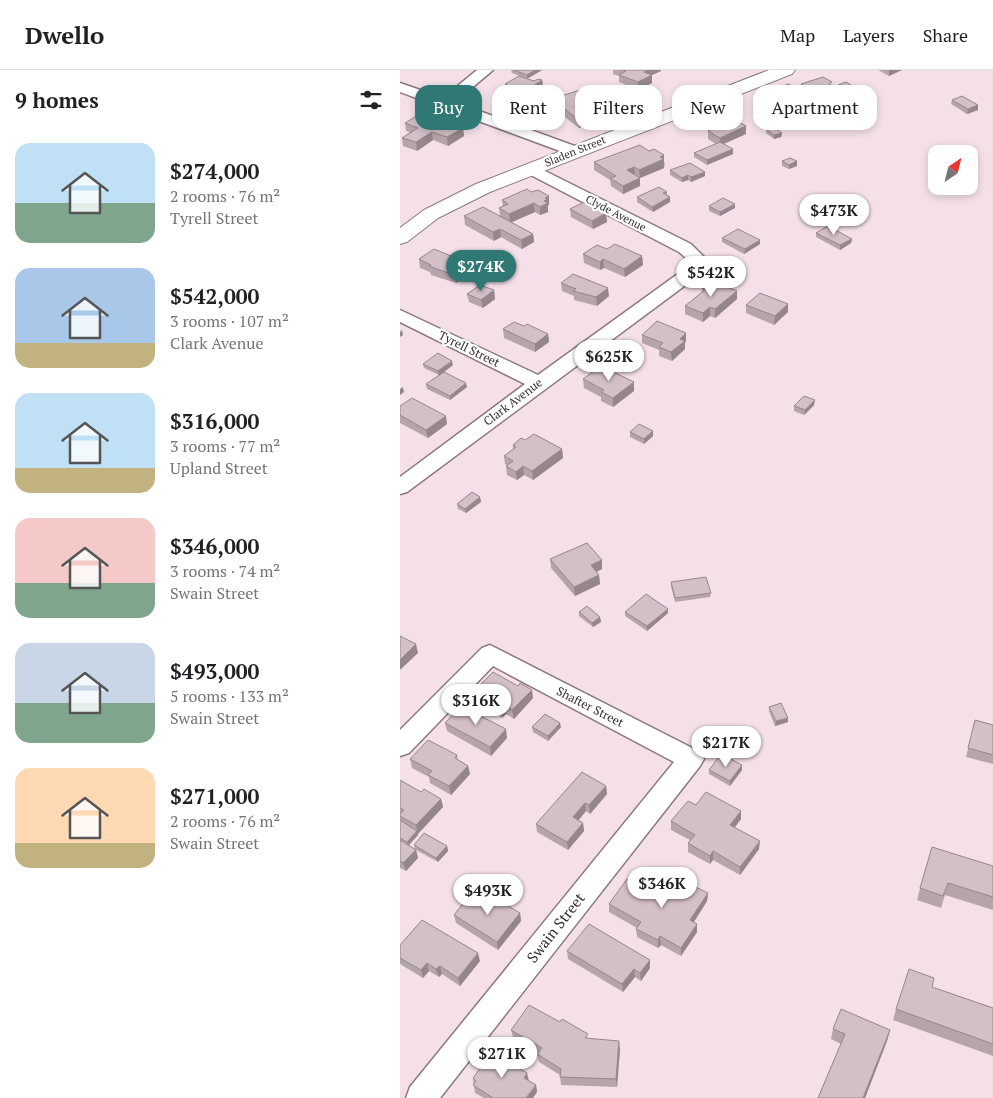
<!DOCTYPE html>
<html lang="en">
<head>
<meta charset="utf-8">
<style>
  body { margin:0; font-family:"PT Serif",serif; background:#f6f6f6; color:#202124; height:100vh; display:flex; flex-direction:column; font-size:19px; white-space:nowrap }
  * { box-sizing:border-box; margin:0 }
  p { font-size:16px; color:#757577 }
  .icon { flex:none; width:28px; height:28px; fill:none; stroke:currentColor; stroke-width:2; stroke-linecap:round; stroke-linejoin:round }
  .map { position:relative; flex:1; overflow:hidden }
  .sheet { display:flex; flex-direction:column; background:#fff; width:400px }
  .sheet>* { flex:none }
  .guide { position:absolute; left:15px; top:15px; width:475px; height:45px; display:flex; gap:10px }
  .needle { width:32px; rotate:35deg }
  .buttons { position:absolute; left:528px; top:75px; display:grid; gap:10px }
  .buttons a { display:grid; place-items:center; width:50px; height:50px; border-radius:10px; background:#fff; box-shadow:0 2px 8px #0003; font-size:25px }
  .price { position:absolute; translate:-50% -42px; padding:0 11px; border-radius:18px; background:#fff; color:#222; font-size:16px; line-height:32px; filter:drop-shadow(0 1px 2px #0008) }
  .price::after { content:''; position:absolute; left:50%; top:30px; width:15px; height:11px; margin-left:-8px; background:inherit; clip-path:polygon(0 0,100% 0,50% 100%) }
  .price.current { background:#2f7873; color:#fff }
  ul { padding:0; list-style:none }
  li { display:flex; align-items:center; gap:15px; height:125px; padding:0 15px }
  li span { display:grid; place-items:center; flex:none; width:140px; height:100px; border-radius:15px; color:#555 }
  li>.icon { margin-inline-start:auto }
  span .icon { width:60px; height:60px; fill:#fffc; stroke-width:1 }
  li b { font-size:21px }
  h2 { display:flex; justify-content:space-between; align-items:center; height:60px; padding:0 15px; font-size:21px }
  .chip { padding:0 18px; border-radius:15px; background:#fff; box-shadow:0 2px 8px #0003; font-size:18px; line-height:45px }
  .chip.current { background:#2f7873; color:#fff }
  header { display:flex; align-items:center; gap:30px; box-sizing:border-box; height:70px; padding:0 25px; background:#fff; border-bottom:1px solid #e0e0e0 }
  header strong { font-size:24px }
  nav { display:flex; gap:28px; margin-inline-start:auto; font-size:18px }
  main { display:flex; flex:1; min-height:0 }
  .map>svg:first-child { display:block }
</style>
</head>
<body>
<header>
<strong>Dwello</strong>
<nav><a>Map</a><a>Layers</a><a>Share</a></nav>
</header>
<main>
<section class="sheet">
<h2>9 homes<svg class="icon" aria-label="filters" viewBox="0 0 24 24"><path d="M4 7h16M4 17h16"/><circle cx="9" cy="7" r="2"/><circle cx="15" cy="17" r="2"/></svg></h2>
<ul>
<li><span style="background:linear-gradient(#bfe0f5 60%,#7fa58c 0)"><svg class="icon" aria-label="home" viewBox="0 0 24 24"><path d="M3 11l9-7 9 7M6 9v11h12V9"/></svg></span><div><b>$274,000</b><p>2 rooms · 76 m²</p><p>Tyrell Street</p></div></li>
<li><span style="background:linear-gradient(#a9c7e8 75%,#c2b280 0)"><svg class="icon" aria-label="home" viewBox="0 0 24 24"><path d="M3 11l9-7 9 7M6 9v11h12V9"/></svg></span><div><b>$542,000</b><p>3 rooms · 107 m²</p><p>Clark Avenue</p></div></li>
<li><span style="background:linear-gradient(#bfe0f5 75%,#c2b280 0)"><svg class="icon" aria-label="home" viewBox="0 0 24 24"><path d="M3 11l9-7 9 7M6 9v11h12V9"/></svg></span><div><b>$316,000</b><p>3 rooms · 77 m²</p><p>Upland Street</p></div></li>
<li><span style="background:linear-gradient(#f6c9c9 65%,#7fa58c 0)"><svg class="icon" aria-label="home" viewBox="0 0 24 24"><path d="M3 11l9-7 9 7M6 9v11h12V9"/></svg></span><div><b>$346,000</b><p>3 rooms · 74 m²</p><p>Swain Street</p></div></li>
<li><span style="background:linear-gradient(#c9d6e8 60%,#7fa58c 0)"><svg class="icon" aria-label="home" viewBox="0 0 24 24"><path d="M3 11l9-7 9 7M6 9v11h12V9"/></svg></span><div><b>$493,000</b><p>5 rooms · 133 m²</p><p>Swain Street</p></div></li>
<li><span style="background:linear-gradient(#ffd9b3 75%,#c2b280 0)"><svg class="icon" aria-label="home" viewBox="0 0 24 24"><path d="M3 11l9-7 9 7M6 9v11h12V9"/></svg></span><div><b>$271,000</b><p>2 rooms · 76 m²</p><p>Swain Street</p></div></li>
</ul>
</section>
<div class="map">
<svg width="593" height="1028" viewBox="0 0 593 1028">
  <rect width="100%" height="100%" fill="#f5e0e9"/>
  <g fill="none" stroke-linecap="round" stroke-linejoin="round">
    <defs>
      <path id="street" d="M77 0H93L55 32 180 78 182 81 180 84H168L0 22V13L43 28Z
        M131 94 291 174 304 187V197L287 214 7 422 0 424V407L125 314 0 252V240L138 305 275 206 286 196V188L279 182 125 102 123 99 125 96Z
        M90 575 300 682 304 689 300 696 40 1028H6L10 1017 274 692 93 596 9 683 0 686V660L82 578Z"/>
      <path id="secondary" d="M369 0H395L392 4 90 122 38 148 7 172 0 174V158L24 140 76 114Z"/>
    </defs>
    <use href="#street" stroke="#8b7881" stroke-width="3"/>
    <use href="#secondary" stroke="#8b7881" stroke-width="2"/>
    <use href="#street" fill="#fff" fill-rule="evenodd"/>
    <use href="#secondary" fill="#fff" fill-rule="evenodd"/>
  </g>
  <path fill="#b5a4ac" d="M111 0H142L127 9 112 3Z
    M213 0H261V1L252 5V13L238 20 219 12V6L213 4Z
    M478 0H502L489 6Z
    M142 10 143 14 125 25 105 19V14Z
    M401 14 432 16 433 20 417 27 401 18Z
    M438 15 456 22 448 25 438 19Z
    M189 27V35L184 36 198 47V43L212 48 203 51 198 48 199 55 194 57 190 54 179 58 152 37V29Z
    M354 29 404 31 370 45 354 37Z
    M552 30 578 35V40L567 44 551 34Z
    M304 49 346 64 323 74 333 84 307 95 294 87V83L316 74 308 69V61H310L304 57Z
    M5 53 63 58 64 66 48 76 33 70 17 81 3 76 2 68 10 62 6 61Z
    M366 59 382 63 381 67 374 69 366 63Z
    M382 91H397V96L389 99 382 96Z
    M194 92 265 93 264 98 240 108V116L223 124 211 116 210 110 194 100Z
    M270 100 305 106 291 112 288 110 282 112 270 105Z
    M131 122 149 126V135H148V142L140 145 135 142 111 152 133 164 134 172 122 179 101 167 94 171 65 155 64 146H100L99 138 103 137 102 130Z
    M267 122V125L270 127V132L253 142 237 132V127Z
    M309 136 335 138 320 146 309 141Z
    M170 139 206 143 207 152 193 159 171 147Z
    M416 163 452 169 451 173 440 180 416 167Z
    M322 168 360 174 344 184 322 172Z
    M207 179 242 186 243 195 225 207 204 198 200 200 184 193 183 184Z
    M56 188 75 191 77 199 56 213 31 205 30 202 20 198 19 189Z
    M161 213 209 226 197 236 174 230V226L162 221Z
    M302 218 337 221V229L315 248 310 246 303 252 285 244V236L302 222Z
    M94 220 95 229 83 238 69 232 67 224Z
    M388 234V242L374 255 346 243V235Z
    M124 256 148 264 149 272 135 282 104 268 103 259Z
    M242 265 286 271 285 273V279L272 291 259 286V280L242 273Z
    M23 294 53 295 44 302 67 317 50 330 27 319 26 314 39 305 24 298Z
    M183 309 234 321 213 337 201 331V327L184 318Z
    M414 335 404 345 394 341V336Z
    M0 336 47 354 28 368 0 353Z
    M230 362 253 366 244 374 230 367Z
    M125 370 162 379 163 388 133 410 124 405 117 410 107 405 106 396 107 395 105 394 104 386 113 379V375Z
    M80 427 81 432 66 443 58 439 57 434Z
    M150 489 202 490V499L196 502 199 505 200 514 175 526 151 498Z
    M271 512 311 523 310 527 275 532 271 516Z
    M268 539V543L247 561 225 546V542Z
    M179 542 200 547 201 552 193 557 179 546Z
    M77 618 133 628 114 649 106 644 102 648 88 640 87 632 78 627Z
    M369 637 388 648V652L375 656 369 641Z
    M575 650 593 655V694L566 687Z
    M45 653 107 668 91 686 47 661Z
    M132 657H161L148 671 133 662Z
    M57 685 58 690 68 696 70 704 51 725 30 713 29 707 12 698 10 689Z
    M342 695V700L330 716 309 704V700Z
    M0 710 21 722 41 729 43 737 18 763V765L9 775 15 779 14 775 47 776 48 781 38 792 16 780 18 788 6 801 0 798Z
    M206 716 207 724 190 744 186 741 178 750 183 753 184 761 168 780 137 762 136 754Z
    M296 735 341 749 335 757 359 779 340 805 313 790 310 794 288 782V773L290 770 271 760V751Z
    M593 796V840L545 825 541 838 517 830 520 818Z
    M308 823 307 831 294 852 297 862 281 886 261 875 258 878 237 867 236 859 237 858 209 842V834Z
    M72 835 120 843 121 851 98 880 56 853 54 845Z
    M0 875 80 891 60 916 42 904 39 907 29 901 23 908 0 894Z
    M167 881 250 890V898L241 911 235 907 223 922 168 889Z
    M532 917 593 938V986L493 950 496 939Z
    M160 952 188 968 220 979 217 1017 161 1015 160 1005 139 992 137 984 139 983 113 967 111 960Z
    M433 959 490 960 487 971 465 1028H418L441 974 431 969Z
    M73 1008 128 1010 136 1015 137 1022 133 1028H84L75 1023Z"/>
  <path fill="#94868c" d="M135 0H142L127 9V5Z
    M248 0H261V1L252 5V13L238 20V12L244 2Z
    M489 0H502L489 6Z
    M142 10 143 14 125 25V21Z
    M433 16V20L417 27V23Z
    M456 18V22L448 25V21Z
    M404 23V31L370 45 371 37Z
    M189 27V35L177 39V31Z
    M578 35V40L567 44 568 39Z
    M212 44V48L203 51V47Z
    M190 46V54L179 58V50Z
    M198 47 199 55 194 57 193 49Z
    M346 56V64L319 76 320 68Z
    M63 58 64 66 48 76 47 67Z
    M32 62 33 70 17 81 16 72Z
    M382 63 381 67 374 69V65Z
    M333 79V84L307 95V90Z
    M264 85V98L240 108V116L223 124V116L240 108 239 100 260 87Z
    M397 91V96L389 99V95Z
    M234 97 235 105 227 100Z
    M305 102V106L291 112V107Z
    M288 105V110L282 112V108Z
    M149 126V135H148V142L140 145V137L145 128Z
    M270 127V132L253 142 252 137Z
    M134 133 135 142 110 153 109 144Z
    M335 134V138L320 146V142Z
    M206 143 207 152 193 159 192 151Z
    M100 159 101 167 94 171 93 162Z
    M133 164 134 172 122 179 121 170Z
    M452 169 451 173 440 180V175Z
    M360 170V174L344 184 345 179Z
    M242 186 243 195 225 207 224 199Z
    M203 189 204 198 200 200V192Z
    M75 191 77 199 56 213 54 205Z
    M208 218 209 226 197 236 196 227Z
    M94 220 95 229 83 238 81 230Z
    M337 221V229L315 248V239Z
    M388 234V242L374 255 375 246Z
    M310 237V246L303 252V243Z
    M2 260 3 265 0 267V262Z
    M286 263V271L285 273V279L272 291 271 282 280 269Z
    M148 264 149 272 135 282V274Z
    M52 291 53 295 39 306 38 301Z
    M234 312V321L213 337V328Z
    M66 313 67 317 50 330V326Z
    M3 317 4 322 0 325V319Z
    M415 330 414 335 404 345 405 340Z
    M46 346 47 354 28 368 26 360Z
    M253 361V366L244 374V369Z
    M162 379 163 388 133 410 132 401Z
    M123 396 124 405 117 410 116 402Z
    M80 427 81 432 66 443 65 439Z
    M202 490V499L192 504 191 495Z
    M199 505 200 514 175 526 174 517Z
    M268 539V543L247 561V556Z
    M200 547 201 552 193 557 192 553Z
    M16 574 18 583 0 600V590Z
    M132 620 133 628 114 649 112 640Z
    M104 635 106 644 102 648 101 639Z
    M388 648V652L375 656 376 651Z
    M160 653 161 657 148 671V666Z
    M106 659 107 668 91 686 90 677Z
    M342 695V700L330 716V711Z
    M68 696 70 704 51 725 49 716Z
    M206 716 207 724 190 744 189 735Z
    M41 729 43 737 18 764 16 755Z
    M185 733 186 741 174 756 173 747Z
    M341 741V749L330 763V755Z
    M183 753 184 761 168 780 167 772Z
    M17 761 18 765 8 776 7 772Z
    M360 771 359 779 340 805V797Z
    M47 776 48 781 38 792 36 788Z
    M16 780 18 788 6 801 3 793Z
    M313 781V790L310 794V786Z
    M308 823 307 831 290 858V850Z
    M120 843 121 851 98 880 97 872Z
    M297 854V862L281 886V878Z
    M260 866 261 875 258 878V870Z
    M78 883 80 891 60 916 58 908Z
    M250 890V898L241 911 240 903Z
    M27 893 29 901 23 908 21 900Z
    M40 896 42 904 39 907 36 899Z
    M234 899 235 907 223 922 222 914Z
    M490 960 487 971 465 1028H463Z
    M219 971 220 979 217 1017 216 1009Z
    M127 1003 129 1011 124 1008Z
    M136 1015 137 1022 133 1028H126Z"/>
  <path fill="#d3bfc8" stroke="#94868c" d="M114 0H135L127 5Z
    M223 0H248L244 2 252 5 238 12 219 5 226 1Z
    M119 6 134 11 138 9 142 10 125 21 105 14Z
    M423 7 432 12 429 14 433 16 417 23 401 14Z
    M446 12 456 18 448 21 438 15Z
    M388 14 404 23 371 37 354 29Z
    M180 20 189 27 177 31 198 47 193 49 190 46 179 50 152 29Z
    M562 26 578 35 568 39 552 30Z
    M207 40 212 44 203 47 198 43Z
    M320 42 346 56 320 68 308 61 318 57 304 49Z
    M21 43 63 58 47 67 32 62 16 72 2 68 18 58 5 53Z
    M373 57 382 63 374 65 366 59Z
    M320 72 333 79 307 90 294 83Z
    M240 75 249 81 254 79 264 85 260 87 264 89 239 100 234 97 227 100 240 108 223 116 210 108 216 106 194 92Z
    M390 88 397 91 389 95 382 91Z
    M290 93 305 102 291 107 288 105 282 108 270 100Z
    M259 117 267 122 263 123 270 127 252 137 237 127Z
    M127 119 131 122 138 120 149 126 145 128 147 130 144 131 148 133 140 137 134 133 109 144 99 138 108 134 102 130Z
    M323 128 335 134 320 142 309 136Z
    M184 132 206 143 192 151 170 139Z
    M83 137 133 164 121 170 100 159 93 162 64 146Z
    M428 156 452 169 440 175 416 163Z
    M338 159 360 170 345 179 322 168Z
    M215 174 242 186 224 199 203 189 200 192 183 184 197 175 207 179Z
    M34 179 56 188 61 185 75 191 54 205 29 196 31 195 19 189Z
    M173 204 208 218 196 227 173 221 176 219 161 213Z
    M315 212 337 221 315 239 310 237 303 243 285 236 306 219 302 218Z
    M80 215 94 220 81 230 67 224Z
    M360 223 388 234 375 246 346 235Z
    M257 251 286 263 280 269 285 271 271 282 259 277 263 273 242 265Z
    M114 252 124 256 127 254 148 264 135 274 103 259Z
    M38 283 52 291 38 301 23 294Z
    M201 296 234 312 213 328 201 322 204 320 183 309Z
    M44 302 66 313 50 326 26 314Z
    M404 326 415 330 405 340 394 336Z
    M12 328 46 346 26 360 0 345V336Z
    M239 354 253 361 244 369 230 362Z
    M134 364 162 379 132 401 123 396 116 402 106 396 113 391 104 386 116 377 113 375 121 368 125 370Z
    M72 422 80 427 65 439 57 434Z
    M187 473 202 490 191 495 199 505 174 517 150 489Z
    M306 507 311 523 275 528 271 512Z
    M246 524 268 539 247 556 225 542Z
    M187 536 200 547 192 553 179 542Z
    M0 566 16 574 0 590Z
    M93 602 118 616 120 613 132 620 112 640 104 635 101 639 87 631 92 626 77 618Z
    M381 633 388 648 376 651 369 637Z
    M61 636 106 659 90 677 45 653Z
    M145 644 160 653 148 666 132 657Z
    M575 650 593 655V685L568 678Z
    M28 670 57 685 55 688 68 696 49 716 28 705 32 701 10 689Z
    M321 684 342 695 330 711 309 700Z
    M182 702 206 716 189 735 185 733 173 747 183 753 167 772 136 754Z
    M0 710 21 722 24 719 41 729 16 755 0 746V744L4 740 0 738Z
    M306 722 341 741 330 755 360 771 340 797 313 781 310 786 288 773 295 765 271 751 288 731 296 735Z
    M0 750 17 761 7 772 0 768Z
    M24 763 47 776 36 788 14 775Z
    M0 770 16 780 3 793 0 791Z
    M532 777 593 796V827L548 813 543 826 520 818Z
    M273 806 308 823 290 850 297 854 281 878 260 866 258 870 236 859 241 852 209 834 227 809 259 826Z
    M83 821 120 843 97 872 54 845 65 831 72 835Z
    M22 850 78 883 58 908 40 896 36 899 27 893 21 900 0 888V875Z
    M189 854 250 890 240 903 234 899 222 914 167 881Z
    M509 899 534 908 532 917 593 938V974L496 939Z
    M129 935 160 952 162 949 188 964 185 968 219 971 216 1009 160 1007 161 999 137 984 142 978 111 960Z
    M441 939 490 960 463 1028H418L445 964 433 959Z
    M92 982 127 1003 124 1008 136 1015 126 1028H93L73 1015 76 1011 73 1008Z"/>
  <g text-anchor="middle" stroke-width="4.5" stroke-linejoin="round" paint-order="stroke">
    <g font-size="11" fill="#372f33" stroke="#fff">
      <text transform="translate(175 81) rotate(-22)" y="4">Sladen Street</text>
      <text transform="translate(216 143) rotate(27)" y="4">Clyde Avenue</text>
    </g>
    <g font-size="12" fill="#372f33" stroke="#fff">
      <text transform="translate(69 279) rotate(26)" y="4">Tyrell Street</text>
      <text transform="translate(113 332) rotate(-37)" y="4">Clark Avenue</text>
      <text transform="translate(190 637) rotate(27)" y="4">Shafter Street</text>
    </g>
    <g font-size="15" fill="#372f33" stroke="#fff">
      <text transform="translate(156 858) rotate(-52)" y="5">Swain Street</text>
    </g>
  </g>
</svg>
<div class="buttons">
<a><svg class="needle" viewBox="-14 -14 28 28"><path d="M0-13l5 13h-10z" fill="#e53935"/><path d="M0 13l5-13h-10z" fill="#757577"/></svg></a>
</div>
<b class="price" style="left:434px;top:166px">$473K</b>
<b class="price current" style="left:81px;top:222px">$274K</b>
<b class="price" style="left:311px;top:228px">$542K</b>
<b class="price" style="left:209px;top:312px">$625K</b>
<b class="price" style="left:76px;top:656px">$316K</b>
<b class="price" style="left:326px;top:698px">$217K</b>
<b class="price" style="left:262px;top:839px">$346K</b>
<b class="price" style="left:88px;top:846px">$493K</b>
<b class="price" style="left:102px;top:1009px">$271K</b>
<div class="guide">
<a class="chip current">Buy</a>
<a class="chip">Rent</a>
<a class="chip">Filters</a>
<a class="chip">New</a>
<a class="chip">Apartment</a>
</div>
</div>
</main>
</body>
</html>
